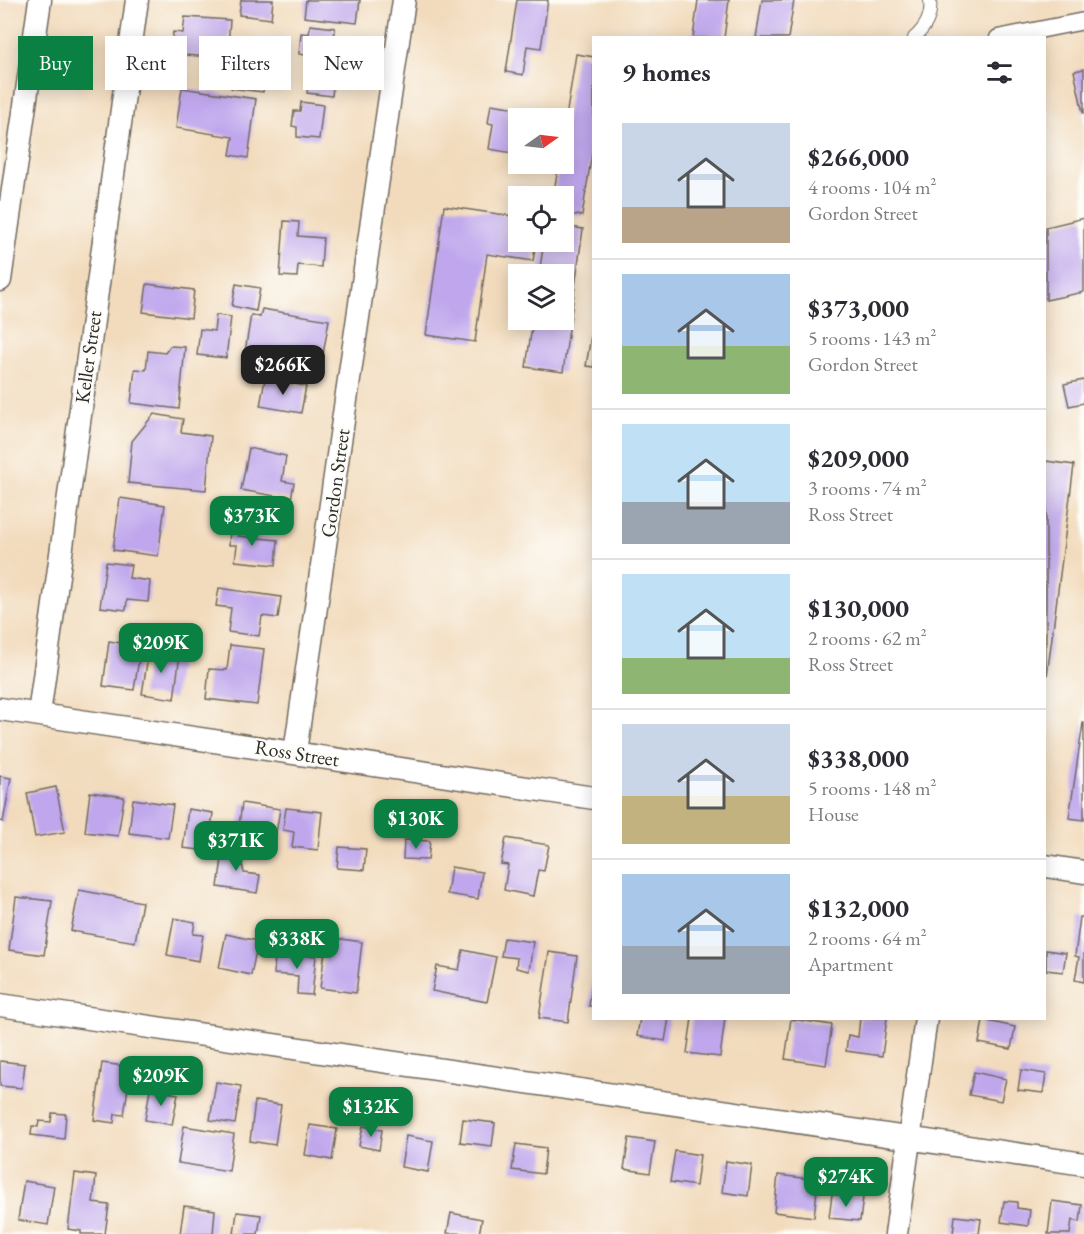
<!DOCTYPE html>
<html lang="en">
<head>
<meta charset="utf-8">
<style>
  body { margin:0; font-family:"EB Garamond",serif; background:#f7f7f7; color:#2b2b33; height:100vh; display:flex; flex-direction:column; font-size:22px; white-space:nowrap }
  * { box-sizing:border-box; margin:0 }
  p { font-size:20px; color:#7c7c81 }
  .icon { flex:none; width:33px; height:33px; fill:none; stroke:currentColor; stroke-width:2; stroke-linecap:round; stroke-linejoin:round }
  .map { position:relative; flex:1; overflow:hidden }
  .details { position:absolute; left:592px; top:36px; width:454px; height:984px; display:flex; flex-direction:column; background:#fff; border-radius:0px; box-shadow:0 3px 15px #0003 }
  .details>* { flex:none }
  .top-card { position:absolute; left:18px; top:36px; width:484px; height:54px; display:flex; gap:12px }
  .needle { width:39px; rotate:76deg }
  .fabs { position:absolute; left:508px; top:108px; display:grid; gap:12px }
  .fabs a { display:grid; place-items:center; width:66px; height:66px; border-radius:0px; background:#fff; box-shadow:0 3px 15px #0003; font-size:30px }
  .price { position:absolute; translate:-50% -51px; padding:0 14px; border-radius:12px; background:#0b8043; color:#fff; font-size:20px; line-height:39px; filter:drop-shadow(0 2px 3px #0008) }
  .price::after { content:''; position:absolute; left:50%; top:36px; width:18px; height:14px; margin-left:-9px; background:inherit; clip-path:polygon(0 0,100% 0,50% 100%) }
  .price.current { background:#222; color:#fff }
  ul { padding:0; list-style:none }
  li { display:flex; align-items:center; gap:18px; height:150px; padding:0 30px }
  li+li { border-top:2px solid #e1e1e2 }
  li span { display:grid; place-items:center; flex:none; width:168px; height:120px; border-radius:0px; color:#555 }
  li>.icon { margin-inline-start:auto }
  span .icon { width:72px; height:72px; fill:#fffc; stroke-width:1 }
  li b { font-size:26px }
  h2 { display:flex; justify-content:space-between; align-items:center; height:72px; padding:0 30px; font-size:26px }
  .chip { padding:0 21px; border-radius:0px; background:#fff; box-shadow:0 3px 15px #0003; font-size:21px; line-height:54px }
  .chip.current { background:#0b8043; color:#fff }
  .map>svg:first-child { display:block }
</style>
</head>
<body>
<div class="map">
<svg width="1084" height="1234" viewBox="0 0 1084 1234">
  <rect width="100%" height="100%" fill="#fdfcf7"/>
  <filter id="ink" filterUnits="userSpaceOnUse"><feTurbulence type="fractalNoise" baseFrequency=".0167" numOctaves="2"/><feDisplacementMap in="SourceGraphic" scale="12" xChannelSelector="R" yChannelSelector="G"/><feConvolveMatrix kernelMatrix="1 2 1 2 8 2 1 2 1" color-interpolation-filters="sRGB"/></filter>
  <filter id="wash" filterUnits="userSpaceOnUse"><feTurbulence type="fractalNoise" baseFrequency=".008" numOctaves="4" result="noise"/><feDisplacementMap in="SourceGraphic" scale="24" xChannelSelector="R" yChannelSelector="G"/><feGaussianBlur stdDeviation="1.35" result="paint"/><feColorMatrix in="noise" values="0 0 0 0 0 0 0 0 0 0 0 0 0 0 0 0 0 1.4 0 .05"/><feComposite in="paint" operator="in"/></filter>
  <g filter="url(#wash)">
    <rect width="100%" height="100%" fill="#f2dbbd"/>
    <g id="blocks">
      <path fill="#c0a7ed" d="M241 0H273L271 19 239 15Z
        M306 0H360L357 23 304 17Z
        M517 0H548L541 48 527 46 523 75 506 72Z
        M698 0H729L724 38H693Z
        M762 0H794L788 38H756Z
        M185 17 230 20 228 45 212 44 211 57 171 54 173 32 183 33Z
        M310 25 335 28 334 39 361 43 359 68 346 67 347 59 336 58 332 96 307 93 311 56 299 54 301 33 309 34Z
        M236 47 253 49 251 72 266 74 263 92 231 88Z
        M576 54 594 57V140L582 216 564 213V196H553L559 164H564V130Z
        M1084 69V113H1083L1074 71Z
        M182 88 256 99 248 158 230 155 233 137 176 128Z
        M301 102 323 105 319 139 297 137V127L292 126 294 111H300Z
        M491 104 529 110 528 118H519V154L489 149 493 124 488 123Z
        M444 206 519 217V242H536L533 261 487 254 475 342 426 335Z
        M1084 218V292L1046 300V227Z
        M284 221 299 222 298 236 323 238 321 267 298 265 297 277 280 276Z
        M564 226 583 229 563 372 526 367 533 320H564V274H539L544 242H564Z
        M147 284 194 290 191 318 143 312Z
        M236 284 260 288 256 311 232 306Z
        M262 309 329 320 320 372 244 358 251 315 260 317Z
        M216 315 231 317 226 358 197 355 200 329 214 331Z
        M593 324H594V367L586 366Z
        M170 346 185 347 179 409 131 403 135 369 146 370 148 351 165 353Z
        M265 379 306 386 301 413 260 406Z
        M1084 380V403L1069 406 1064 384Z
        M154 414 183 419 181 432 211 436 206 490 128 483 132 441Z
        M249 448 286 456 282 481 294 483 291 499 241 490Z
        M1046 461 1074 465 1047 676H1046Z
        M120 498 165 505 158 556 113 550Z
        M219 523 238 524V536L278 540 276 565 235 561 237 545H229L230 530 219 529Z
        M106 562 131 565 129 578 150 581 148 602 127 600 126 610 100 607Z
        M219 588 281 597 278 618 262 616 259 636 228 632 231 608 216 606Z
        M109 641 141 646 134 690 103 686Z
        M230 645 264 649 257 705 206 699 209 669 227 670Z
        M149 650 180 654 174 699 142 694Z
        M1083 723H1084V820L1069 818Z
        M0 776 11 778 3 822 0 821Z
        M56 787 65 832 35 837 27 793Z
        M90 792 124 797 118 836 85 832Z
        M133 799 173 805 168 838 129 833Z
        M242 803 280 809 275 839 238 833Z
        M286 808 322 812 318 850 292 847 294 832 283 830Z
        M188 809 213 813 208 851 183 848Z
        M506 838 549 845 544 871 538 870 533 896 504 890 508 865 501 864Z
        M404 840 430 841 428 860 403 859Z
        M224 845H238L244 873 260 875 257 893 218 887Z
        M339 847 366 849 364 870 337 868Z
        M451 867 482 872 478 899 447 894Z
        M79 890 142 902 135 942 71 931Z
        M16 897 52 901 44 955 9 950Z
        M1080 917H1084V982L1075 980 1079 957 1075 956Z
        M174 918 195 922 193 934 203 935 199 961 167 955Z
        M226 934 258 941 251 975 219 968Z
        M327 937 362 942 356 993 320 988Z
        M504 938 533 942 529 971 516 968 517 958 501 956Z
        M463 950 496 957 487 1002 432 991 437 966 459 970Z
        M1046 950 1066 953 1063 972 1046 970Z
        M275 952 316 956 312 995 297 994 298 976 274 974Z
        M549 952 577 956 568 1022 539 1018Z
        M593 977H594V1006H589Z
        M640 1018H669L665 1041 637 1036Z
        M692 1018H725L720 1057 687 1053Z
        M860 1018H887L882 1056 846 1051 848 1035 858 1037Z
        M791 1019 832 1025 826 1065 785 1059Z
        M983 1020 1015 1027 1011 1049 979 1043Z
        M0 1061 25 1064 22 1088 0 1086Z
        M102 1063 131 1067 124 1115 115 1114 114 1123 94 1120Z
        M1021 1070 1046 1074 1043 1093 1018 1090Z
        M974 1072 1006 1079 1001 1101 969 1095Z
        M216 1082 241 1086 235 1124 210 1120Z
        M150 1089 178 1094 172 1125 145 1120Z
        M255 1101 281 1105 275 1145 250 1141Z
        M52 1113 66 1114 64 1139 31 1135 32 1126 38 1127 39 1121 51 1122Z
        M463 1119 495 1123 492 1146 460 1142Z
        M310 1125 337 1129 332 1160 305 1155Z
        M184 1126 234 1134 229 1171 178 1163Z
        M363 1126 382 1130 379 1150 359 1146Z
        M406 1136 433 1141 428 1172 401 1167Z
        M629 1138 655 1142 650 1173 624 1169Z
        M516 1144 546 1148 543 1174 512 1170Z
        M675 1151 700 1155 696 1186 670 1182Z
        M726 1161 752 1165 748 1196 722 1192Z
        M75 1173 96 1176 93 1203 109 1205 105 1234H81V1231L68 1229Z
        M778 1175 818 1180 814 1217 774 1212Z
        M24 1181 54 1186 48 1225 18 1220Z
        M832 1194 863 1197 860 1221 829 1218Z
        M1004 1201 1017 1202V1208L1030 1210 1028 1226 1001 1222Z
        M1052 1201 1082 1205 1080 1222 1072 1220 1070 1234H1048Z
        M184 1206 215 1210 213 1234H180Z
        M237 1212 261 1215 258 1234H234Z
        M451 1213 482 1219 479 1234 447 1233Z
        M955 1216 981 1219 979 1234H953Z"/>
    </g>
  </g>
  <g filter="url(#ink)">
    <use href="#blocks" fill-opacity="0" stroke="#71695e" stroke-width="1.5"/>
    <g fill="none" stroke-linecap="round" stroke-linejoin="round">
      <defs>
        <path id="service" d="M914 38C926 27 932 16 930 0"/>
        <path id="pedestrian" d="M998 38 1084 21"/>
        <path id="minor" d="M0 280 40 0
          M0 709 594 798
          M39 714 137 0
          M295 752 404 0
          M1046 866 1084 872
          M0 1005 1084 1164
          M896 1234 926 1018"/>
      </defs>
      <use href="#service" stroke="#71695e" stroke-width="14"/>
      <use href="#pedestrian" stroke="#71695e" stroke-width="19"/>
      <use href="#minor" stroke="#71695e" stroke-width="25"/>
      <use href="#service" stroke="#fff" stroke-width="12"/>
      <use href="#pedestrian" stroke="#fff" stroke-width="16"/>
      <use href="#minor" stroke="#fff" stroke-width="22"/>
    </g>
  </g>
  <g text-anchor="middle" stroke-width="4.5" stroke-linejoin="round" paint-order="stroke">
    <g font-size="20" fill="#2b2b2b" stroke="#fdfcf7">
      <text transform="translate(88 357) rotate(-82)" y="7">Keller Street</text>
      <text transform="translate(335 483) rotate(-82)" y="7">Gordon Street</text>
      <text transform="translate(297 753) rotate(9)" y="7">Ross Street</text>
    </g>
  </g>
</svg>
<div class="fabs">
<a><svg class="needle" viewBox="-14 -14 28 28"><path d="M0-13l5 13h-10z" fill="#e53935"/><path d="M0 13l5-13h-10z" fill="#7c7c81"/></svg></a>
<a><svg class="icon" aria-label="locate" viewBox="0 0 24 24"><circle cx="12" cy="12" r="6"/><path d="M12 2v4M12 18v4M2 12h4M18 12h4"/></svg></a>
<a><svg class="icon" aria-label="layers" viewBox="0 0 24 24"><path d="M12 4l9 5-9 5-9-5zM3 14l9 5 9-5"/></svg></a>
</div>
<b class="price current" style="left:283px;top:396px">$266K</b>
<b class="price" style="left:252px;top:547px">$373K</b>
<b class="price" style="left:161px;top:674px">$209K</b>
<b class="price" style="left:416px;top:850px">$130K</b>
<b class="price" style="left:236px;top:872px">$371K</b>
<b class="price" style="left:297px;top:970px">$338K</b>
<b class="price" style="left:161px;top:1107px">$209K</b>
<b class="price" style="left:371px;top:1138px">$132K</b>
<b class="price" style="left:846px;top:1208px">$274K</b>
<div class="top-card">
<a class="chip current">Buy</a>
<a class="chip">Rent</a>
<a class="chip">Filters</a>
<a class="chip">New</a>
</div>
<section class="details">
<h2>9 homes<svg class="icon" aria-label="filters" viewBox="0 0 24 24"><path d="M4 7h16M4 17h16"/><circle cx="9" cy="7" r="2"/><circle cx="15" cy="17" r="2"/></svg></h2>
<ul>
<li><span style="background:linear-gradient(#c9d6e8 70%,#b9a48a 0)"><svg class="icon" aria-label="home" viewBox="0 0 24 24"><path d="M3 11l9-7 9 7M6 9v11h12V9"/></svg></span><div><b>$266,000</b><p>4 rooms · 104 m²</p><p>Gordon Street</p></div></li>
<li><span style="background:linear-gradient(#a9c7e8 60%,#8fb573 0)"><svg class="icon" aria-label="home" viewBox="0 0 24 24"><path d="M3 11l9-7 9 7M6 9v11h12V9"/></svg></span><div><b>$373,000</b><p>5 rooms · 143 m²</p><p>Gordon Street</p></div></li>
<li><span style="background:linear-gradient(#bfe0f5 65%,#9aa5b1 0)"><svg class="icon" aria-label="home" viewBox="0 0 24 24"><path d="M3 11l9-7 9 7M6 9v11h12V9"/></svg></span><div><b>$209,000</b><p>3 rooms · 74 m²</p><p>Ross Street</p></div></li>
<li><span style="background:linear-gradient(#bfe0f5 70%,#8fb573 0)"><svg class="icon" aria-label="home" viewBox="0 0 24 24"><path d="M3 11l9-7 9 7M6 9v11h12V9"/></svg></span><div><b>$130,000</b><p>2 rooms · 62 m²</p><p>Ross Street</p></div></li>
<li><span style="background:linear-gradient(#c9d6e8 60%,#c2b280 0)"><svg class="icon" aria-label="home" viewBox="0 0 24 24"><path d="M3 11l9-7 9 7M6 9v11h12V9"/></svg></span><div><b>$338,000</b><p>5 rooms · 148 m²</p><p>House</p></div></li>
<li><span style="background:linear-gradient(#a9c7e8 60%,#9aa5b1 0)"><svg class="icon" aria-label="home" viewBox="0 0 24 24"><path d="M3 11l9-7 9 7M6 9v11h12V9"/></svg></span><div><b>$132,000</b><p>2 rooms · 64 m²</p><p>Apartment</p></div></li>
</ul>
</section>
</div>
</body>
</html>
